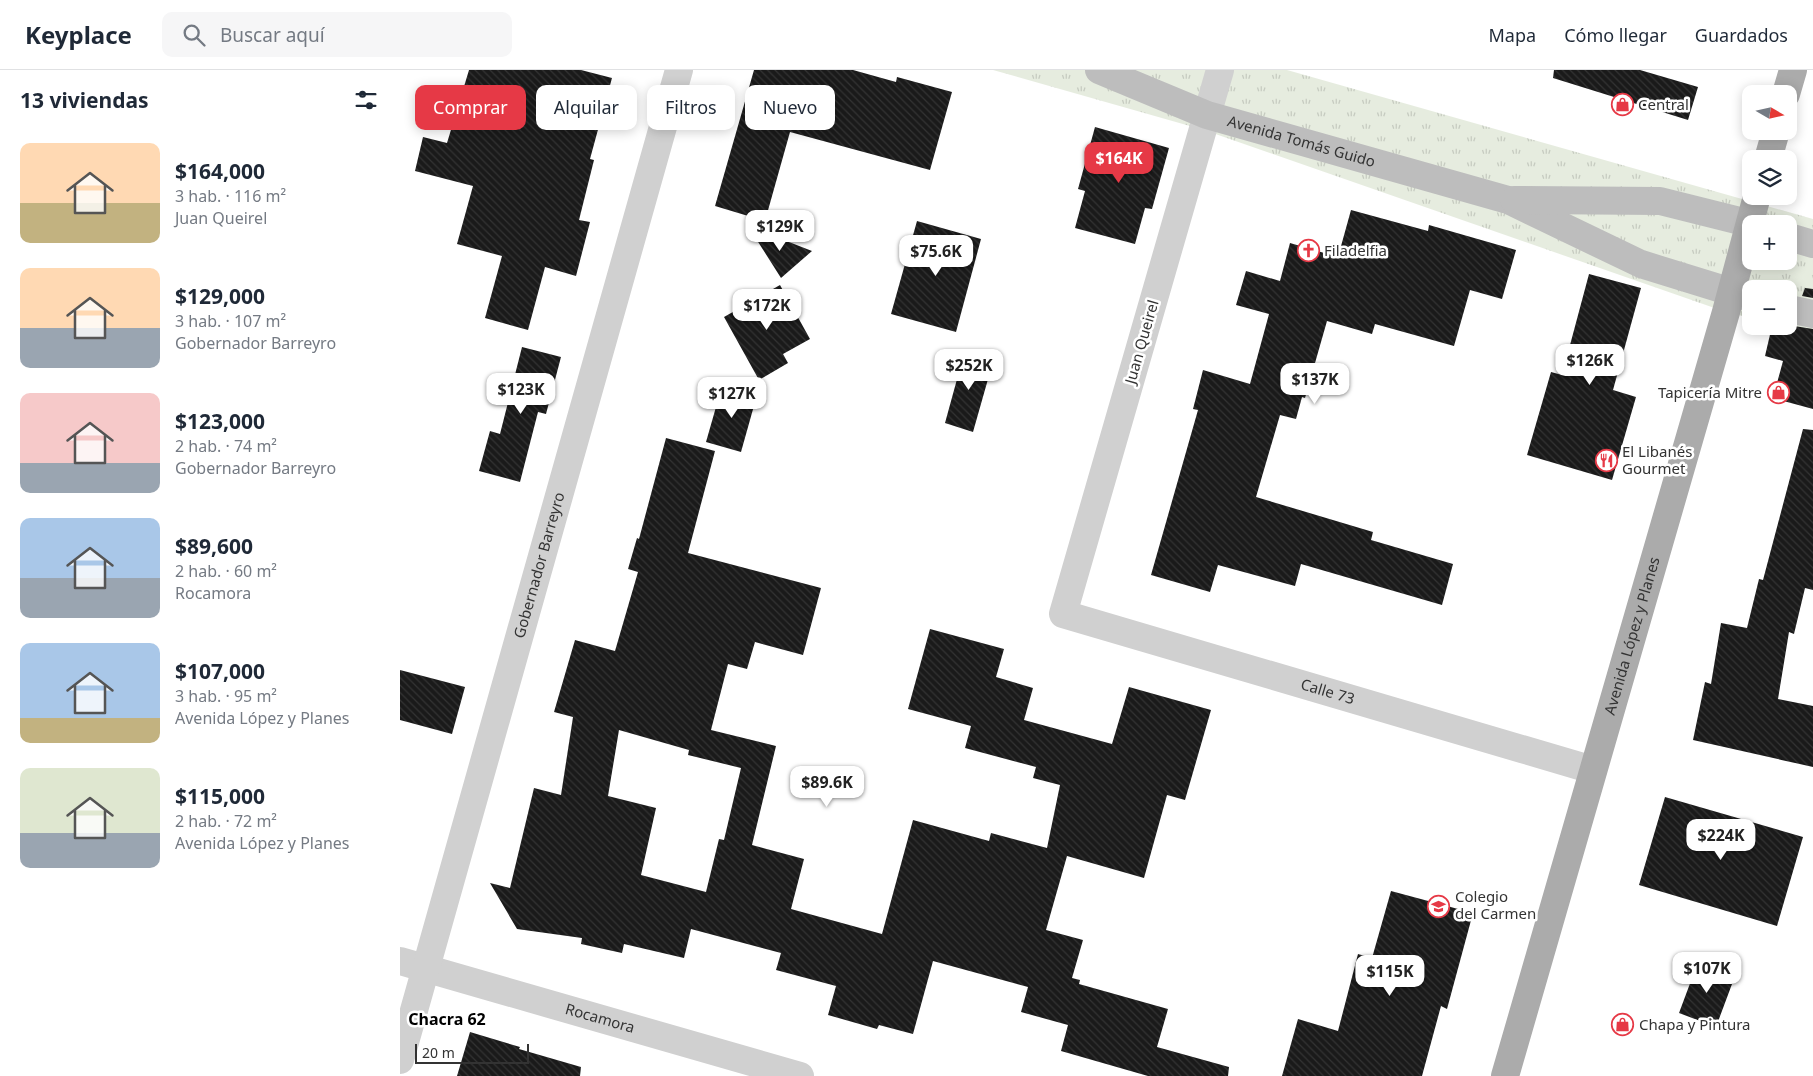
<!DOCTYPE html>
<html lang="es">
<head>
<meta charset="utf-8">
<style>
  body { margin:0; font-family:"Noto Sans",sans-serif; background:#f6f6f7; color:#1f2937; height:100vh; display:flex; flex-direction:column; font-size:19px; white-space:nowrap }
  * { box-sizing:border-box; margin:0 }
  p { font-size:16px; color:#747a83 }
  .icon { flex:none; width:28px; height:28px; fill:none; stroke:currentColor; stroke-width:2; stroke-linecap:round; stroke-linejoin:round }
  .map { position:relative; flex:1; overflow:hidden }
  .drawer { display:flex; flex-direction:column; background:#fff; width:400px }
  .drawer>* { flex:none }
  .guide { position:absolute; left:15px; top:15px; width:475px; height:45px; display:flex; gap:10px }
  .needle { width:32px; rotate:99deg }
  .buttons { position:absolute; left:1342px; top:15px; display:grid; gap:10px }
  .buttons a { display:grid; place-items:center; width:55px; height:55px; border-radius:10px; background:#fff; box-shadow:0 2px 12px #0003; font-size:25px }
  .scale { position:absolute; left:15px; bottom:12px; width:114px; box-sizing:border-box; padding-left:5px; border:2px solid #333; border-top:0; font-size:14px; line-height:18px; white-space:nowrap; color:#333; -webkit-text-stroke:4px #fff; paint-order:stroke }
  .price { position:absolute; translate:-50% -42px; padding:0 11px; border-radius:10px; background:#fff; color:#222; font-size:16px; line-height:32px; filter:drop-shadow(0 1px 2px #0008) }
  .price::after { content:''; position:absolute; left:50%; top:30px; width:15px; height:11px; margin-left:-8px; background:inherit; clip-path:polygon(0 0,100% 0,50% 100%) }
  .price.active { background:#e63946; color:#fff }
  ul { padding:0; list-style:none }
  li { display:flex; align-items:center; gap:15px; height:125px; padding:0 20px }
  li span { display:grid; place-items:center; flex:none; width:140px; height:100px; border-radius:10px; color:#555 }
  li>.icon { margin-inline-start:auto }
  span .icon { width:60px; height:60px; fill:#fffc; stroke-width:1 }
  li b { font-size:21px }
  h2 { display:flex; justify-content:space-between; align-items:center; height:60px; padding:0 20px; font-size:21px }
  .tag { padding:0 18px; border-radius:10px; background:#fff; box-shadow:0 2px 12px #0003; font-size:18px; line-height:45px }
  .tag.active { background:#e63946; color:#fff }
  header { display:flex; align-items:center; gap:30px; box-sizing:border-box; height:70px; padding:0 25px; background:#fff; border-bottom:1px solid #e0e1e3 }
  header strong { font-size:24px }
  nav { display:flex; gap:28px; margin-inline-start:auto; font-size:18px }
  .search { width:350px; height:45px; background:#f6f6f7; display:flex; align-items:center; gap:12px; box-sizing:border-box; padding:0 18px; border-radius:10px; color:#747a83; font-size:19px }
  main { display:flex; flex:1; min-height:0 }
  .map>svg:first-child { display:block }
</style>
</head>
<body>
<header>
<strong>Keyplace</strong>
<div class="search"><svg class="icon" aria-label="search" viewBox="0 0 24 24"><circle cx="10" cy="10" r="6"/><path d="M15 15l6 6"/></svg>Buscar aquí</div>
<nav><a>Mapa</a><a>Cómo llegar</a><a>Guardados</a></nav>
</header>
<main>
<section class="drawer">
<h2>13 viviendas<svg class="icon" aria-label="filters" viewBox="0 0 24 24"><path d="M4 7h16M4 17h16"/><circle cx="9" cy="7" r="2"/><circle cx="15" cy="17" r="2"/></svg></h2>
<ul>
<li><span style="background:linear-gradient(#ffd9b3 60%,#c2b280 0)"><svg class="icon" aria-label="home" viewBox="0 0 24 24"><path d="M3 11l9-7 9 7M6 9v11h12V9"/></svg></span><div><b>$164,000</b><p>3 hab. · 116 m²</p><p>Juan Queirel</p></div></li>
<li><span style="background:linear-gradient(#ffd9b3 60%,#9aa5b1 0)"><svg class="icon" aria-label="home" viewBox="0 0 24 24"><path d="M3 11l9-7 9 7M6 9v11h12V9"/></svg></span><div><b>$129,000</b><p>3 hab. · 107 m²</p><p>Gobernador Barreyro</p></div></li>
<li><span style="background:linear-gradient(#f6c9c9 70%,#9aa5b1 0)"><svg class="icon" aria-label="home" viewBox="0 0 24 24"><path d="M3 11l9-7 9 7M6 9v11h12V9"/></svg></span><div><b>$123,000</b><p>2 hab. · 74 m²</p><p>Gobernador Barreyro</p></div></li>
<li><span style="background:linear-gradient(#a9c7e8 60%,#9aa5b1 0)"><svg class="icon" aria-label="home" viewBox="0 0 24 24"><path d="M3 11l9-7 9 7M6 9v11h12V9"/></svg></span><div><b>$89,600</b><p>2 hab. · 60 m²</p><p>Rocamora</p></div></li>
<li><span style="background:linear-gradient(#a9c7e8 75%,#c2b280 0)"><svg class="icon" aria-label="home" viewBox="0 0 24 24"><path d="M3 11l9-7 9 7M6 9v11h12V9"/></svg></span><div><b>$107,000</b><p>3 hab. · 95 m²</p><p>Avenida López y Planes</p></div></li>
<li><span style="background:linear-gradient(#dfe7d0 65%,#9aa5b1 0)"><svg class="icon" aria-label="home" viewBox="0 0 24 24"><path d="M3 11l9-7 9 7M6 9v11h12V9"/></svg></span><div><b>$115,000</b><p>2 hab. · 72 m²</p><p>Avenida López y Planes</p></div></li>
</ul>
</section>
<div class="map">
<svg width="1413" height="1006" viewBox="0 0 1413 1006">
  <defs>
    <pattern id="grass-tufts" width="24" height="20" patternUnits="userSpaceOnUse" patternTransform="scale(1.25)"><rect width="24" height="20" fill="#e6ecdf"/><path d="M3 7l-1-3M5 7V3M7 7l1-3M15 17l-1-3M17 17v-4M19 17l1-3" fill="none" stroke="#c6cbc0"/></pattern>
    <pattern id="building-back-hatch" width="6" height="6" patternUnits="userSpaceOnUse" patternTransform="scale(1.25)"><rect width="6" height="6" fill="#1a1a1a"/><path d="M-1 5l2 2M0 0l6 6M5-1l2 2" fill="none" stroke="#333"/></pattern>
  </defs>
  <rect width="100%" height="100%" fill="#fff"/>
  <path fill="url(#grass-tufts)" fill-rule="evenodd" d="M593 0H887L1413 149V263L1386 256H1389V219H1351V248L1326 242 804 60ZM1351 154H1389V191H1351Z"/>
  <path fill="url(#building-back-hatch)" fill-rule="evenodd" d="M69 0H181L212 8 190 89 194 90 179 150 190 152 176 206 145 197 128 260 85 248 102 186 57 174 73 116 15 101 23 67 47 73Z
    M354 0H453L496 12 497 7 552 22 530 100 390 62 365 151 315 136Z
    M1154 0H1240L1298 17 1288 50 1153 8Z
    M695 57 769 78 752 139 745 138 735 174 675 158 685 121 678 119Z
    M951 140 1028 161 1029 155 1116 180 1102 229 1070 220 1054 276 975 254 972 264 927 251 905 328 902 327 896 349 880 345 856 427 973 462 971 470 1053 494 1042 535 901 494 895 516 818 495 810 522 751 505 798 340 793 339 803 300 850 314 869 244 836 235 846 201 880 211 890 173 938 187Z
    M517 151 581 169 556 262 491 244Z
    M348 156 412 181 381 208Z
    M1189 204 1241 218 1213 320 1236 327 1212 410 1127 385 1151 302 1162 305Z
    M380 215 410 269 383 284 388 293 359 310 324 247Z
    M1405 218 1413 219V228L1402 226Z
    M1372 256 1392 261 1394 256 1413 259V339L1373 328 1383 291 1365 286Z
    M122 277 161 287 146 344 138 342 120 412 79 401 90 361 100 364Z
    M565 280 594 288 573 362 545 353Z
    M322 316 357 325 341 382 306 372Z
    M1403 359 1413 360V520L1405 518 1394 564 1389 562 1378 629 1413 636V697L1293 670 1305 612 1311 614 1321 553 1347 558 1359 509 1363 510Z
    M266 368 315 381 288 483 421 518 403 585 355 572 347 599 328 594 311 660 376 676 352 775 404 789 391 839 482 864 513 750 589 771 591 763 647 778 660 715 633 708 636 697 565 678 571 656 508 639 530 559 604 579 596 607 633 618 624 650 712 674 729 617 811 640 785 730 767 725 744 808 667 786 646 860 683 870 672 908 680 910 679 914 768 939 757 977 829 997 828 1006H748L661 981 668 955 621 942 628 917 533 891 513 964 479 955 477 959 428 945 436 916 376 900 381 883 291 859 284 888 224 874 222 883 181 874 182 868 117 859 90 813 110 818 134 718 161 725 173 647 154 642 175 570 215 581 238 502 228 499 237 468 239 469ZM219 660 289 680 288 685 341 698 324 770 319 769 306 822 241 805 256 738 208 726Z
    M0 600 65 617 52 664 0 650Z
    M1265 727 1403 767 1377 856 1239 815Z
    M991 821 1073 843 1047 939 1041 936 1022 1006H882L898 949 938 961 958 884 972 888Z
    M1298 892 1335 906 1316 957 1279 943Z
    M70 962 120 977 119 979 181 997 180 1006H57Z"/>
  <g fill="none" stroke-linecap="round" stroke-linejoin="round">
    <g stroke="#d0d0d0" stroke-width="28">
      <path id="s1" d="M820 0 663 544 1193 700"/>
      <path id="s2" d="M0 891 400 1006"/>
      <path id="s3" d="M0 990 279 0"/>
    </g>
    <g stroke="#bdbdbd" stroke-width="28">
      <path id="s4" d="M699 0 807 45 1108 130 1241 194 1351 228"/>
      <path d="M1114 130 1260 131 1352 154"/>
      <path d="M1389 167 1413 174"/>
      <path d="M1389 239 1413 244"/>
    </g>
    <g stroke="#ababab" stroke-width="28">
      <path d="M1386 24 1393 0"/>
      <path d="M1368 89 1376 61"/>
      <path id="s5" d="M1105 1006 1326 242 1357 126"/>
    </g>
  </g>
  <defs>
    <symbol id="shop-ring" viewBox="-11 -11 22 22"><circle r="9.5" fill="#fff" stroke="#e63946" stroke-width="1.5"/><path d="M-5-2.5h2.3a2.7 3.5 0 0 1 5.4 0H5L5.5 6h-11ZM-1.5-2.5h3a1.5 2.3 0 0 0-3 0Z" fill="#e63946"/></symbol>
    <symbol id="church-ring" viewBox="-11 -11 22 22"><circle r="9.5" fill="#fff" stroke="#e63946" stroke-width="1.5"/><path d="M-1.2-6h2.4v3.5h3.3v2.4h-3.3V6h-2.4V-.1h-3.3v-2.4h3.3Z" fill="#e63946"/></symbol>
    <symbol id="restaurant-ring" viewBox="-11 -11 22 22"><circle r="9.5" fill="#fff" stroke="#e63946" stroke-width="1.5"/><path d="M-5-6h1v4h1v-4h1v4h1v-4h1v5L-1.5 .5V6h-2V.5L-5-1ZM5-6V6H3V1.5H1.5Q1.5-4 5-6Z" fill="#e63946"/></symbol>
    <symbol id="school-ring" viewBox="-11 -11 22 22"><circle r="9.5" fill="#fff" stroke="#e63946" stroke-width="1.5"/><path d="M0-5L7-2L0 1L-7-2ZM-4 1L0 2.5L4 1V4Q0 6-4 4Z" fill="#e63946"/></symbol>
  </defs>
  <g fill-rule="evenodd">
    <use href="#shop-ring" x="1210" y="22" width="25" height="25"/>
    <use href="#church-ring" x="896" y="168" width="25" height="25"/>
    <use href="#shop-ring" x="1366" y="310" width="25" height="25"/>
    <use href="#restaurant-ring" x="1194" y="378" width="25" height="25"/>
    <use href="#school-ring" x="1026" y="824" width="25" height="25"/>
    <use href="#shop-ring" x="1210" y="942" width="25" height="25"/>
  </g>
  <g text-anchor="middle" stroke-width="5" stroke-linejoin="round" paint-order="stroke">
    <g font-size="15" fill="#333" stroke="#fff" text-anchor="start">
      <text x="1238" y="40">Central</text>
      <text x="924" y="186">Filadelfia</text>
      <text x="1362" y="328" text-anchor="end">Tapicería Mitre</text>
      <text x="1222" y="387">El Libanés<tspan x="1222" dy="17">Gourmet</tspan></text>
      <text x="1055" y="832">Colegio<tspan x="1055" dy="17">del Carmen</tspan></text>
      <text x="1239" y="960">Chapa y Pintura</text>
    </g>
    <g font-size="15" fill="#333" stroke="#fff">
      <text dy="5" stroke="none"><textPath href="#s4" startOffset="215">Avenida Tomás Guido</textPath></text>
      <text transform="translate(742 272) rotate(-74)" y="5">Juan Queirel</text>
      <text dy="5" stroke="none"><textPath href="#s3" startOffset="514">Gobernador Barreyro</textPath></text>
      <text dy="5" stroke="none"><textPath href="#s5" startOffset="458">Avenida López y Planes</textPath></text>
      <text dy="5" stroke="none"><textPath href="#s1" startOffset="842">Calle 73</textPath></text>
      <text dy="5" stroke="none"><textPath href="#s2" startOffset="208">Rocamora</textPath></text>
    </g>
    <g font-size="16" font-weight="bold" fill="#000" stroke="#fff">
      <text x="47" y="955">Chacra 62</text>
    </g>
  </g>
</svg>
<div class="buttons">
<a><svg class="needle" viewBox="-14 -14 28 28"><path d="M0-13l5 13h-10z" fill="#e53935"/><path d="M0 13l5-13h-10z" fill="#747a83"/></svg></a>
<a><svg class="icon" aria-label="layers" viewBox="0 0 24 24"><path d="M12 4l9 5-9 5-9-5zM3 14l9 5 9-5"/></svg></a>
<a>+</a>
<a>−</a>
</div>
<div class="scale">20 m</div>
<b class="price active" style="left:719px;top:114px">$164K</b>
<b class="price" style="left:380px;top:182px">$129K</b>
<b class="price" style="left:536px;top:207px">$75.6K</b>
<b class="price" style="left:367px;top:261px">$172K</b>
<b class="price" style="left:1190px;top:316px">$126K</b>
<b class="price" style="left:569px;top:321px">$252K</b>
<b class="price" style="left:915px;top:335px">$137K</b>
<b class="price" style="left:121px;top:345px">$123K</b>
<b class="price" style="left:332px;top:349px">$127K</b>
<b class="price" style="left:427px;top:738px">$89.6K</b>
<b class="price" style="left:1321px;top:791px">$224K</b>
<b class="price" style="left:1307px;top:924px">$107K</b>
<b class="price" style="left:990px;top:927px">$115K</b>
<div class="guide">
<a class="tag active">Comprar</a>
<a class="tag">Alquilar</a>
<a class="tag">Filtros</a>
<a class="tag">Nuevo</a>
</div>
</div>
</main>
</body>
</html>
